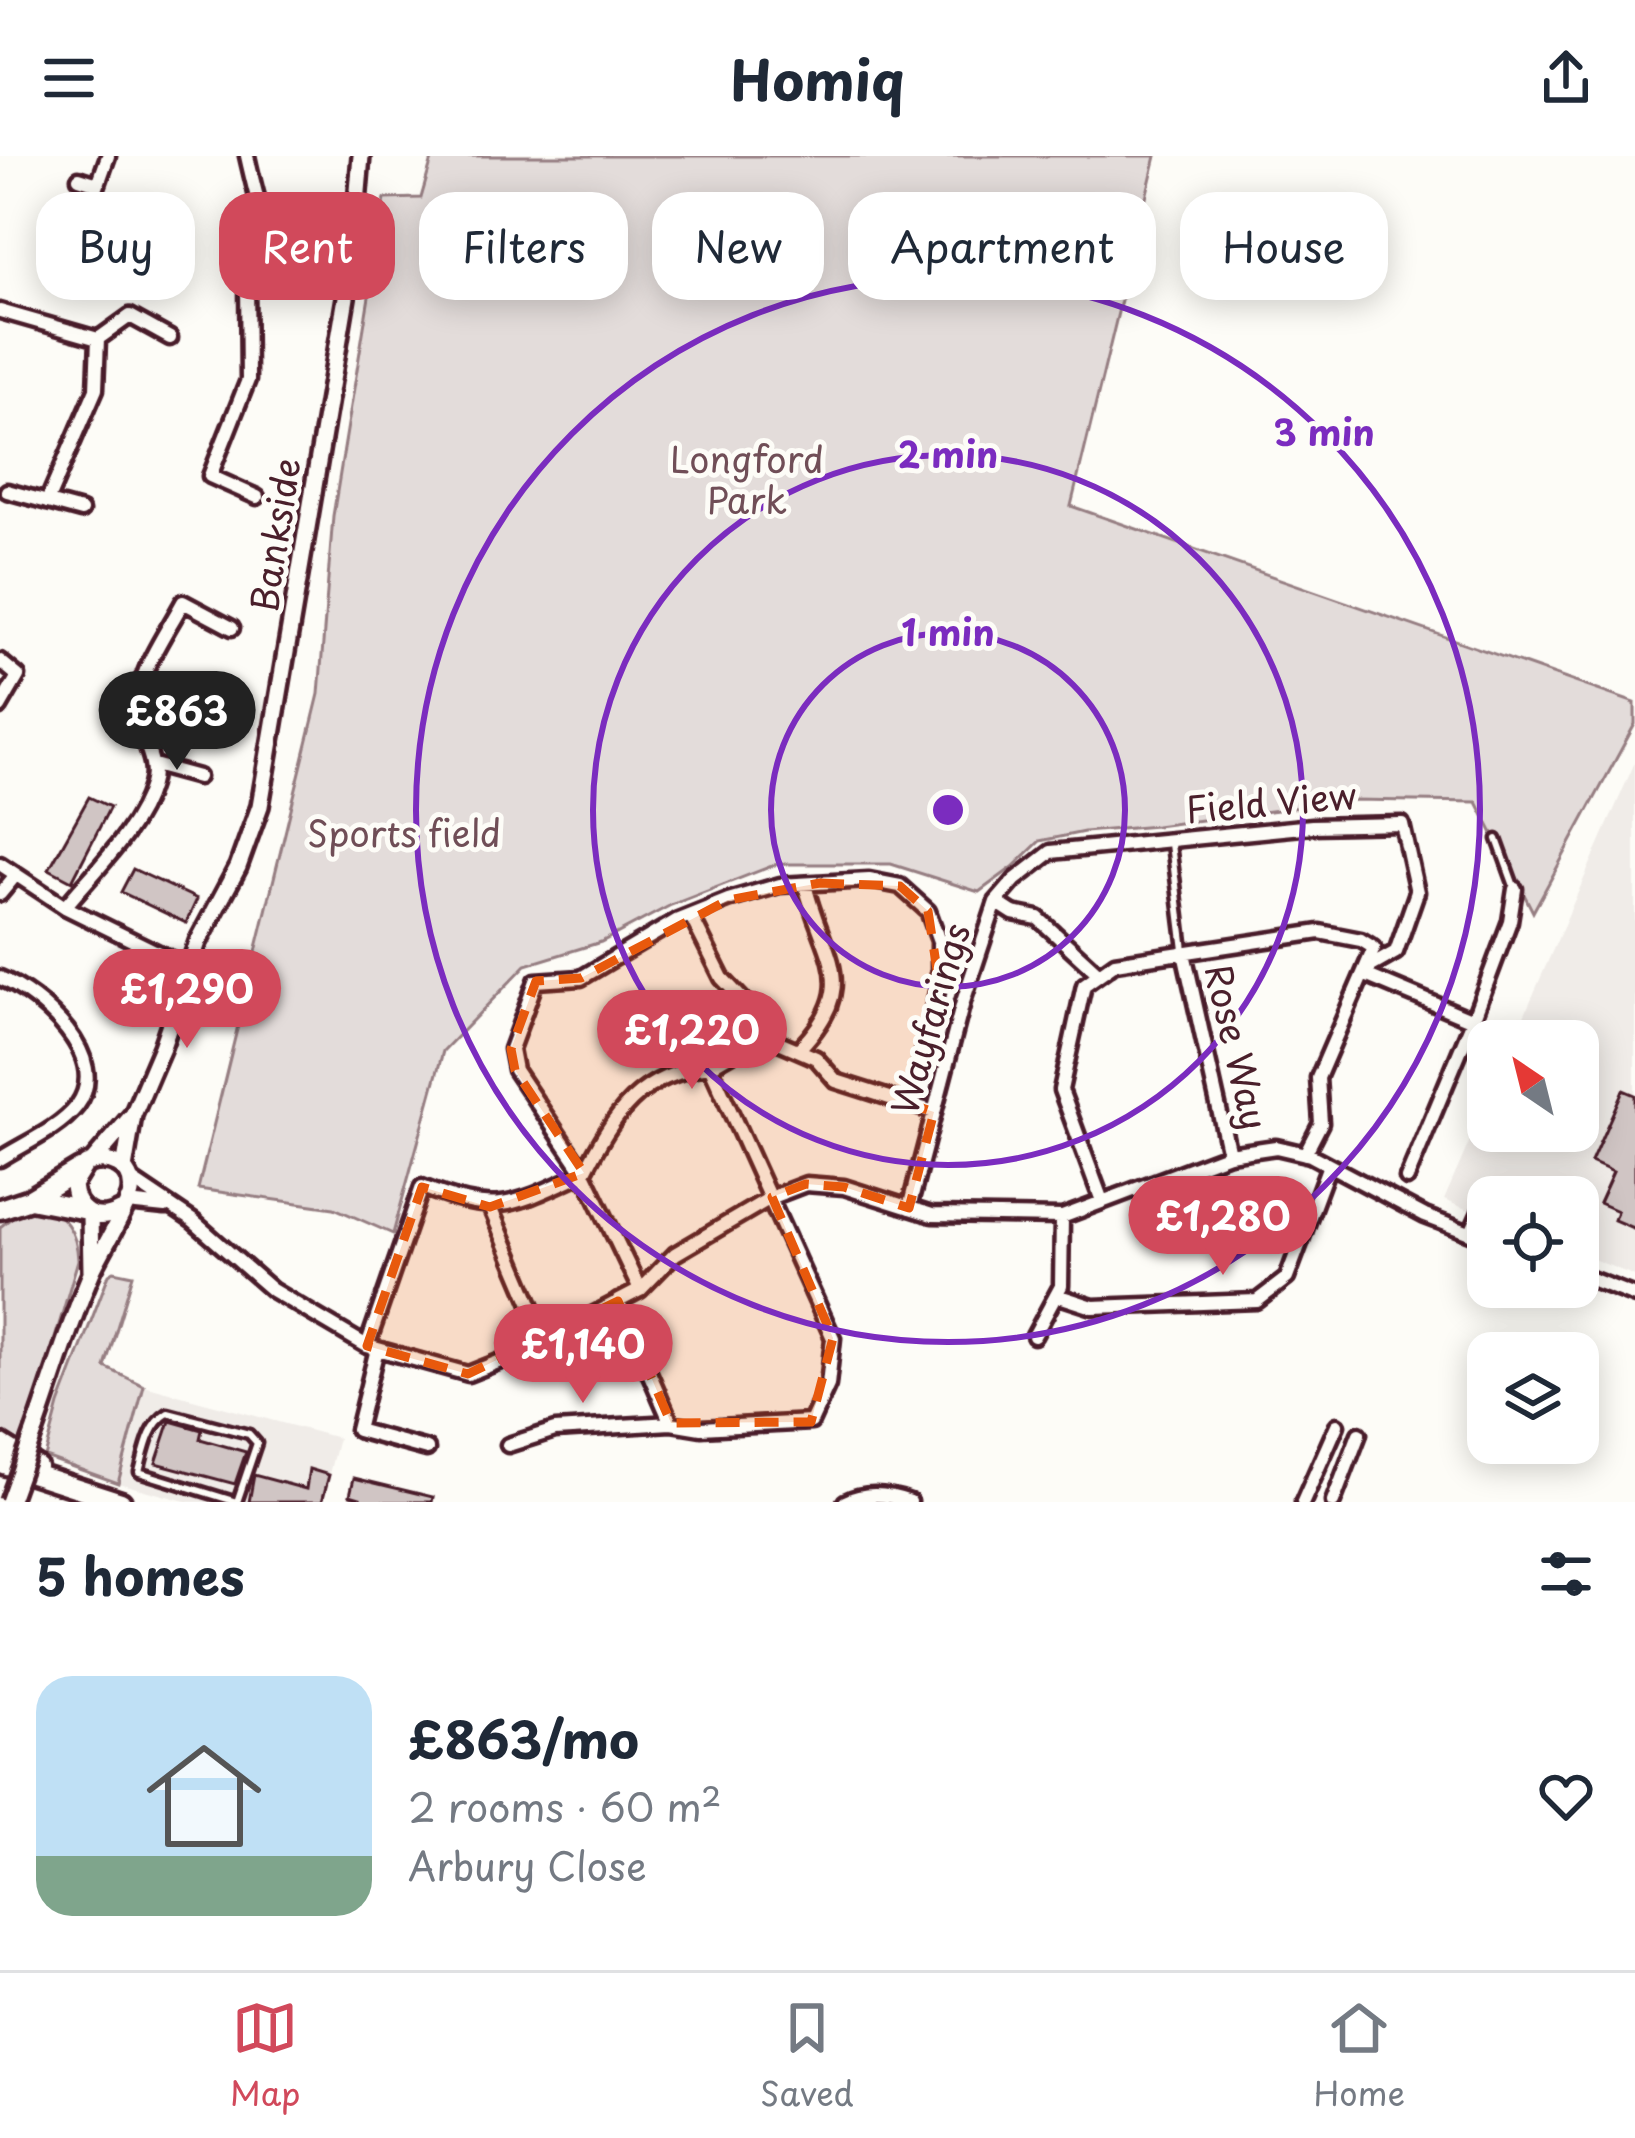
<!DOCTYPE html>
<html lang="en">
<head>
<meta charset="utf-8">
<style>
  body { margin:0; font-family:"Playpen Sans",sans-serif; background:#f2f2f3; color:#1f2937; height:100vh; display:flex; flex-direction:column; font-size:45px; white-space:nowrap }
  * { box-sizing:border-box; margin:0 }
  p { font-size:39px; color:#747a83 }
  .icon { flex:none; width:66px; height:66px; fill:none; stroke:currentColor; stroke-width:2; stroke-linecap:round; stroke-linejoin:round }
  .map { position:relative; height:1346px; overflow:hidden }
  .side { display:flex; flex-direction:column; background:#fff; flex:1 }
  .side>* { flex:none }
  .top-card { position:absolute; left:36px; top:36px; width:1563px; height:108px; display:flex; gap:24px }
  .needle { width:78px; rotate:325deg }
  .buttons { position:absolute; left:1467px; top:864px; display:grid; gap:24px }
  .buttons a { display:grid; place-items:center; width:132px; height:132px; border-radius:24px; background:#fff; box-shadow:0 6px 30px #0003; font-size:60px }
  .price { position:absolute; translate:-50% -102px; padding:0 27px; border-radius:42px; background:#d1495b; color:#fff; font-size:39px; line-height:78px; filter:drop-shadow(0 3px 6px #0008) }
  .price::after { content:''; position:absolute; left:50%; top:72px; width:36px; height:27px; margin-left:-18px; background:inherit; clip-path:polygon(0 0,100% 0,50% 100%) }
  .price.current { background:#222; color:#fff }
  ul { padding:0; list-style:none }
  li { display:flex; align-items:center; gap:36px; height:300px; padding:0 36px }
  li+li { border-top:3px solid #e0e1e3 }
  li span { display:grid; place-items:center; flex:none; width:336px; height:240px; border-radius:36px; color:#555 }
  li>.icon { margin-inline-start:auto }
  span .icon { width:144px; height:144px; fill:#fffc; stroke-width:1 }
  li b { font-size:51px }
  h2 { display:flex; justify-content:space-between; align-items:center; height:144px; padding:0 36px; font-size:51px }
  .chip { padding:0 42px; border-radius:36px; background:#fff; box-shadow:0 6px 30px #0003; font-size:42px; line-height:108px }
  .chip.current { background:#d1495b; color:#fff }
  header { display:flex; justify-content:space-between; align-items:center; height:156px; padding:0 36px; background:#fff; font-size:54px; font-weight:700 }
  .tab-bar { display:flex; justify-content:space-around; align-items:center; height:168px; border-top:3px solid #e0e1e3; background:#fff; font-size:33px; color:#747a83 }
  .tab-bar a { display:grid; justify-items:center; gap:6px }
  .tab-bar .current { color:#d1495b }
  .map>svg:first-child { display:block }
</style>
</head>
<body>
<header><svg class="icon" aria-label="menu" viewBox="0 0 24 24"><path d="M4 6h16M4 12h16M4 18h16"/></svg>Homiq<svg class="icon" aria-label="share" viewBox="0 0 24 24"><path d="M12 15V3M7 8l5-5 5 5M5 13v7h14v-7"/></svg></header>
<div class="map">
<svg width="1635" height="1346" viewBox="0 0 1635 1346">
  <rect width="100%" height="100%" fill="#fdfcf7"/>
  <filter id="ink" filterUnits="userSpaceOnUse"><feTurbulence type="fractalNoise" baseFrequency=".00833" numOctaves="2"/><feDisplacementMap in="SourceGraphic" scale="24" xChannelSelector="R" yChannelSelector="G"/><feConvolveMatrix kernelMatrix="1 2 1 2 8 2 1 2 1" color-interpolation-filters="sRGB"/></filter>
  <g filter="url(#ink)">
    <path fill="#f0ece8" d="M1635 606V1120L1578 1097V1041H1488V1062L1444 1044 1488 943V975H1578V885H1513Z
      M144 1230 338 1282 322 1346H189L118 1327Z"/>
    <path fill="#e3dcda" stroke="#967e82" stroke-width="3" d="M433 0H1156L1071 350 1635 547V568L1533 756 1477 646 1353 644 1156 670 1084 676 1040 685 1013 711 979 736 891 708H777L671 749 601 786 526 809 443 895 393 1078 334 1052 198 1033 319 538 333 360 385 43 421 42Z
      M37 1051C65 1055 77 1077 78 1104L24 1288 0 1276V1071L20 1055Z
      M114 1115 133 1119 105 1211 144 1230 118 1327 45 1301 59 1249 109 1118Z"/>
    <path fill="#d0c5c4" stroke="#4a1f2b" stroke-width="3" d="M89 641 110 651 72 725 49 713Z
      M133 713 197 743 186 767 121 736Z
      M1623 934 1635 939V1073L1614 1064 1617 1055 1599 1047 1613 1016 1591 1006Z
      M170 1265 202 1274 200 1283 246 1296 235 1328 156 1307Z
      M309 1313 329 1319 322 1346H249L254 1319 306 1333Z
      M354 1322 433 1341 432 1346H359L360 1342 350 1339Z"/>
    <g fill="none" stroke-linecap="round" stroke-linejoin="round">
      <defs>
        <path id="service" d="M1497 683 1514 730
          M1171 688 1184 794
          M1468 1076 1484 1040 1488 1041
          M168 1257 249 1278 257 1287 237 1346 139 1316C145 1294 148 1269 168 1257Z"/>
        <path id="minor" d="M247 0C266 81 265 92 352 106
          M79 22 98 28
          M85 65 108 0
          M0 155 98 183
          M7 335 81 355
          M257 341 210 320 248 224 247 124 276 83
          M47 346 96 233 98 183 130 160 170 182
          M0 505 18 520 0 551
          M154 609 198 621
          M0 708 65 751 189 812
          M0 738 15 720
          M996 746 1015 724 1051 696 1312 670 1402 668 1417 736 1396 796 1366 813
          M65 751C94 715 138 675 151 629 159 603 139 583 137 557 135 519 166 478 183 446L232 472
          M691 760 722 822 758 860 759 882
          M1184 797 1229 998
          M1363 818 1473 864 1407 1022
          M0 822C40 838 113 902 77 950 59 973 25 987 0 1003
          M1473 864 1510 765 1515 733
          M800 892C863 826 822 801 805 728
          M710 910 759 882 772 883 816 902 836 925 934 956
          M129 1022 193 1065 272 1134 367 1190 468 1218 516 1199 640 1134 675 1098 772 1041 806 1028 844 1031 932 1059 1062 1061 1229 998 1276 991 1310 999 1425 1060 1488 1084
          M1102 1045 1061 934 1084 829 1115 807 1320 776 1361 784 1374 792 1318 922 1321 967 1305 998
          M127 1047 165 1051
          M490 1051 546 1183
          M909 1052 963 846 996 746 1013 757 1038 762 1099 818
          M1578 1118 1635 1140
          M1056 1139 1093 1151 1257 1145 1287 1122 1329 1009
          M618 1145 671 1267
          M1034 1180 1061 1130 1062 1061
          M367 1190 422 1031C499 1061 511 1050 584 1017L640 1134
          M377 1193 357 1274 427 1293
          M508 1289 555 1274 671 1267 701 1272 811 1266 828 1229 833 1182 710 910C639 918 614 958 584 1017L515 914 511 893 536 825 581 822 678 764 728 744 780 729 869 724 900 730 928 755 939 785V827L919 914 907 947
          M845 1346C866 1335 888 1338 910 1346
          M1303 1346 1337 1269
          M1333 1346 1359 1278"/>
        <path id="tertiary" d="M94 1004 131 961
          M124 1013 133 959 162 891 198 786 238 711 260 650 352 106 361 0
          M90 1059 91 1115
          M35 1274C54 1221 70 1165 93 1113 100 1098 129 1049 131 1037 135 1010 108 999 86 1008L73 1029C75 1056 96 1068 120 1055"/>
        <path id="primary" d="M30 1043 81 1053
          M0 1053 30 1043 80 1013
          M0 1288 37 1311
          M0 1307 121 1346"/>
      </defs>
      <use href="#service" stroke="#4a1f2b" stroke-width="15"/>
      <use href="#minor" stroke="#4a1f2b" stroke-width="21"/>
      <use href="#tertiary" stroke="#4a1f2b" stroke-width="24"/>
      <use href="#primary" stroke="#4a1f2b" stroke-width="27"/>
      <use href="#service" stroke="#fdfcf7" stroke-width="6"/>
      <use href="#minor" stroke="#fdfcf7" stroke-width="12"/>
      <use href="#tertiary" stroke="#fdfcf7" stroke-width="15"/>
      <use href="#primary" stroke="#fdfcf7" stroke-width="18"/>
      <defs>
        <path id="tertiary-bridge" d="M9 1346 35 1274"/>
      </defs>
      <use href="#tertiary-bridge" stroke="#4a1f2b" stroke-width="24" stroke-linecap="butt"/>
      <use href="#tertiary-bridge" stroke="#fdfcf7" stroke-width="15"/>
    </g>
  </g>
  <path fill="#e8590c" fill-opacity="0.2" stroke="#e8590c" stroke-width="9" stroke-dasharray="24 15" stroke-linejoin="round" d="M820 727 900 730 928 755 939 827 907 947 934 956 909 1052 844 1031 806 1028 772 1041 833 1182 811 1266 671 1267 618 1145 468 1218 367 1190 422 1031 490 1051 584 1017 515 914 511 893 536 825 581 822 728 744Z"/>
  <g fill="none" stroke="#7b2cbf" stroke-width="6">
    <circle cx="948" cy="654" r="177"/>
    <circle cx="948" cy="654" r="355"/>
    <circle cx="948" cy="654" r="532"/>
  </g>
  <g text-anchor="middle" stroke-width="10" stroke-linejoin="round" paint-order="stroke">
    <g font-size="36" fill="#704e57" stroke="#fdfcf7">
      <text x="747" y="317">Longford<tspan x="747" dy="41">Park</tspan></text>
      <text x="404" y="691">Sports field</text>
    </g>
    <g font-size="36" fill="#4a1f2b" stroke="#fdfcf7">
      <text transform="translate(276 379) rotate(-81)" y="13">Bankside</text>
      <text transform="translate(1271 647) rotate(-5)" y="13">Field View</text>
      <text transform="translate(931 863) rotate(-74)" y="13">Wayfarings</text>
      <text transform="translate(1236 891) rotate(77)" y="13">Rose Way</text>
    </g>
  </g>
  <circle cx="948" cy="654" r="18" fill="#7b2cbf" stroke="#fdfcf7" stroke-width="6"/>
  <g font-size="36" text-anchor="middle" font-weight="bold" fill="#7b2cbf" stroke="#fdfcf7" stroke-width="10" stroke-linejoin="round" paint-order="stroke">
    <text x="1324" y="290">3 min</text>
    <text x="948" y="312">2 min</text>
    <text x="948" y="490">1 min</text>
  </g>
</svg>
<div class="buttons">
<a><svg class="needle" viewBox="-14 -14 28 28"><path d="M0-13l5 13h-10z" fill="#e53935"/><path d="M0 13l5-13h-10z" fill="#747a83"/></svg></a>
<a><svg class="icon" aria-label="locate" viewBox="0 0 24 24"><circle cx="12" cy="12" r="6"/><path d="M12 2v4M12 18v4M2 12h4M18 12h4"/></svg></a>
<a><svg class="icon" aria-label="layers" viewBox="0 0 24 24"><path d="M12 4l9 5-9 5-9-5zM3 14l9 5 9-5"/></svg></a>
</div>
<b class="price current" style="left:177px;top:617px">£863</b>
<b class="price" style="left:187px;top:895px">£1,290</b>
<b class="price" style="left:692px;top:936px">£1,220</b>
<b class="price" style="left:1223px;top:1122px">£1,280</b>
<b class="price" style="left:583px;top:1250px">£1,140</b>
<div class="top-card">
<a class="chip">Buy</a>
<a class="chip current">Rent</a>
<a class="chip">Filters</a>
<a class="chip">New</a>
<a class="chip">Apartment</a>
<a class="chip">House</a>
</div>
</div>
<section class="side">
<h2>5 homes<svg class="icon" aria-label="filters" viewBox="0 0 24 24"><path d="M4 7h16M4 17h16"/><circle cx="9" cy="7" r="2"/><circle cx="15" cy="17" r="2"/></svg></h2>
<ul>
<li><span style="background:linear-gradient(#bfe0f5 75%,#7fa58c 0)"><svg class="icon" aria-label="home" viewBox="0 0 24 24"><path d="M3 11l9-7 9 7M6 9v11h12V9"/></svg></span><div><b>£863/mo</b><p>2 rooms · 60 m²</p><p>Arbury Close</p></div><svg class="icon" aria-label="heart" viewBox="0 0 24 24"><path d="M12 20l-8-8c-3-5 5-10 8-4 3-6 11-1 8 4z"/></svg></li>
</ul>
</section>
<nav class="tab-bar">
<a class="current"><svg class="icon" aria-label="map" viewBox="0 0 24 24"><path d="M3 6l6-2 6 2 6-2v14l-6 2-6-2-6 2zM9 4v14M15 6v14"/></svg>Map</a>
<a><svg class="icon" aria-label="saved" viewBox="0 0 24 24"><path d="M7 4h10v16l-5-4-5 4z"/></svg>Saved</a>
<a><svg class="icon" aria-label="home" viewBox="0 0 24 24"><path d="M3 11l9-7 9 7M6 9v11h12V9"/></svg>Home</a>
</nav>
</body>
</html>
